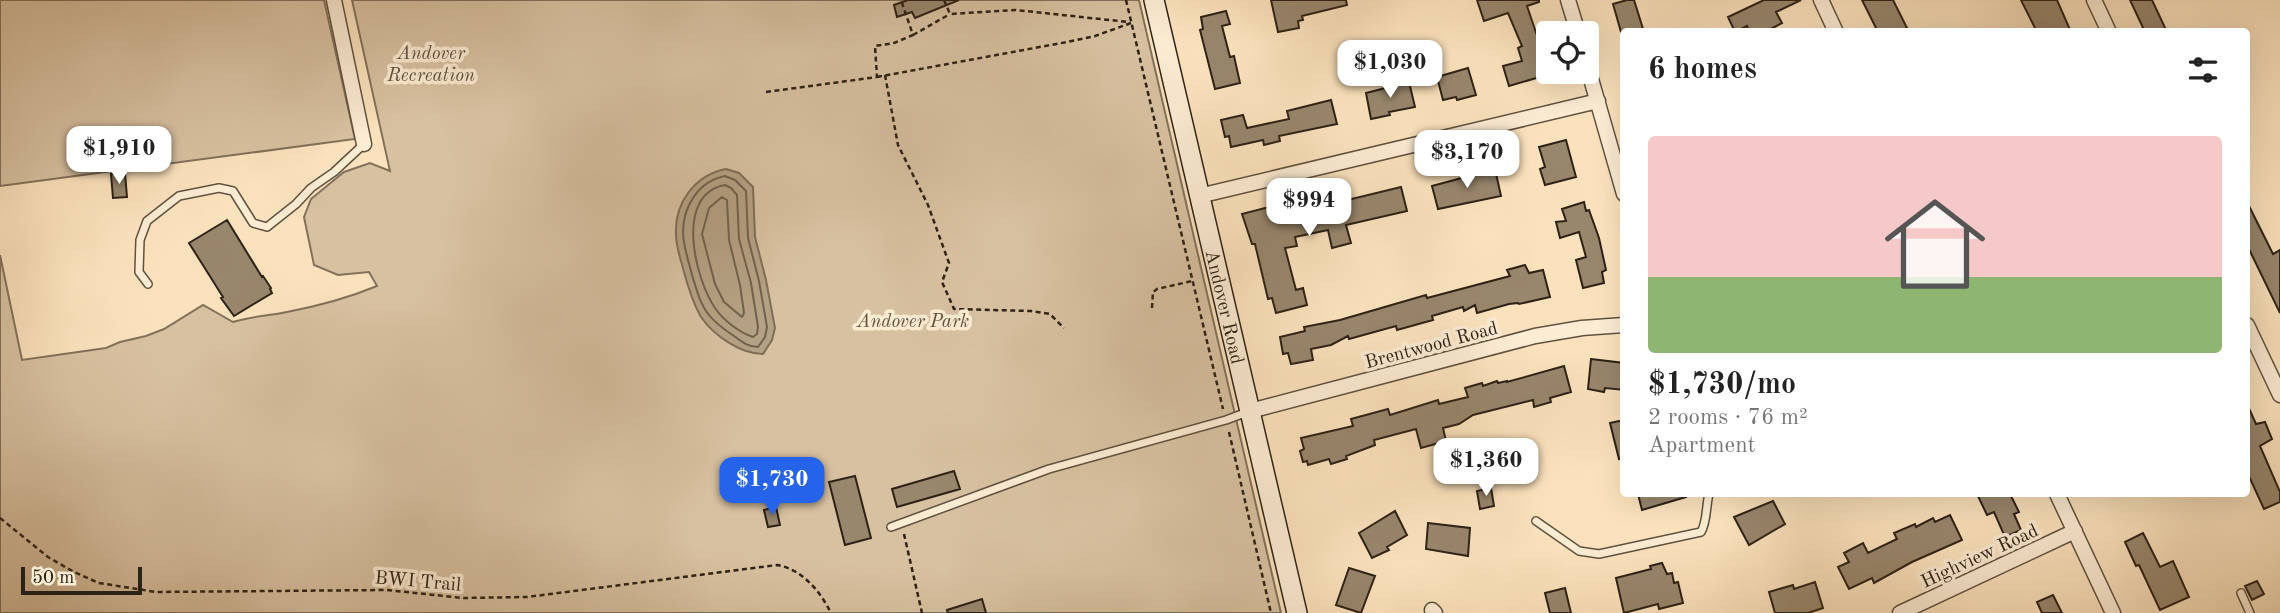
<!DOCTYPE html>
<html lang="en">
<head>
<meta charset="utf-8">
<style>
  body { margin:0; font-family:"Old Standard TT",serif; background:#f2f2f2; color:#222; height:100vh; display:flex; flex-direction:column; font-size:26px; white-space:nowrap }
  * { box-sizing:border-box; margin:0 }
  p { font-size:23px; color:#767676 }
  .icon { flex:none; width:38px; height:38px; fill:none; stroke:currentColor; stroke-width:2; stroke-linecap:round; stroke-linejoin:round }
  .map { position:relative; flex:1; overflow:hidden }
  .sheet { position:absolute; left:1620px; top:28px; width:630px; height:469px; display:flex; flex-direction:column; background:#fff; border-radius:7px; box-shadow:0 7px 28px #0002 }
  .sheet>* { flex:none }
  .fabs { position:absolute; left:1536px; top:21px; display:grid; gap:14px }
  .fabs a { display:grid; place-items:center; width:63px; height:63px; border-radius:7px; background:#fff; box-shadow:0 7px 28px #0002; font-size:35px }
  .scale { position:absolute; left:21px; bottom:18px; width:121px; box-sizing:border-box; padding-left:7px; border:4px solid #2d2216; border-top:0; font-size:19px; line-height:24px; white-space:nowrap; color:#2d2216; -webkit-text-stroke:5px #fcecd4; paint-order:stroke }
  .price { position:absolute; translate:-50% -60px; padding:0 16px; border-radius:14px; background:#fff; color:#222; font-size:23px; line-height:46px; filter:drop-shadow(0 2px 4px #0008) }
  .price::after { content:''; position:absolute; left:50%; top:42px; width:21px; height:16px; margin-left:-10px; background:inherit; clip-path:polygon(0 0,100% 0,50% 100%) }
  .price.on { background:#2563eb; color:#fff }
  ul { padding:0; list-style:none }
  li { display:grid; align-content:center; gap:14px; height:371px; padding:0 28px }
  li+li { border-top:2px solid #e0e0e0 }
  li span { display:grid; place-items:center; height:217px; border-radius:7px; color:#555 }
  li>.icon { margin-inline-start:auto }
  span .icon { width:126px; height:126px; fill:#fffc; stroke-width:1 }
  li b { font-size:30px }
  h2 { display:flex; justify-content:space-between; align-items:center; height:84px; padding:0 28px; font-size:30px }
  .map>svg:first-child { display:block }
</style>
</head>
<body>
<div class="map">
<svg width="2280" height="613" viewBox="0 0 2280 613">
  <rect width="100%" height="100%" fill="#fbe2bd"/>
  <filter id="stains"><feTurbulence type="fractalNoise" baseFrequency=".00286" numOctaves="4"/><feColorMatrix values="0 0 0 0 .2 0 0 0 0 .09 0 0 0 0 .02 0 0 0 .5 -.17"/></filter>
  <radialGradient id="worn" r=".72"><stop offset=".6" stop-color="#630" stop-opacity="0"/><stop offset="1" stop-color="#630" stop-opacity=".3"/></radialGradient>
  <path fill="#d8c1a1" stroke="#82725c" stroke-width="2" d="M0 0H324L355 139 0 186Z
    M352 0H1139L1281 613H0V255L22 360 106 348 120 342 146 336 164 329 203 305 233 322C251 316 269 316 287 312 318 306 348 298 377 286L369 272 338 275 314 265 304 217 311 199 344 172 370 163 390 171Z"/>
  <path fill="#b5a184" stroke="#7f6e58" stroke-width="2" d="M726 169 739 173 753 187 755 237 766 280 775 328 772 340 763 354C741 354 714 336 701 317 693 303 688 287 684 272 681 260 676 247 676 235 674 203 695 175 726 169Z"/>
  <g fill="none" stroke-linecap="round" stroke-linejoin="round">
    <path stroke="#71624d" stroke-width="2" d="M725 176 735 180 746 191 748 238 759 281 767 327 765 337 758 347C748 347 742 342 734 336 725 330 716 324 709 315 700 304 696 288 692 275 689 262 683 246 683 232 683 206 699 181 725 176Z
      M725 185 731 188 737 195 739 239 751 283 758 327 757 334 753 337C740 333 723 320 715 308 695 279 674 194 725 185Z
      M722 197 727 200 729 240 740 285 744 313 742 317 724 302 715 284 702 234 709 208Z"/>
  </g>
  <path fill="#98866d" stroke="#2d2216" stroke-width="2" d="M908 0H959L915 18 912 12 897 17 894 5Z
    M1271 0H1346L1347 5 1302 16 1303 20 1298 21 1299 28 1278 32Z
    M1477 0H1539V2L1527 6 1550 74 1509 86 1503 66 1522 61 1518 48 1522 46 1508 13 1484 21Z
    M1627 0H1634L1644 32H1621L1613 4Z
    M1764 0H1801L1776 12 1782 23 1765 32H1749L1747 26 1735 32 1728 17Z
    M1862 0H1893L1909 32H1878Z
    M2021 0H2057L2071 32H2037Z
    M2130 0H2152L2167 32H2145Z
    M1226 11 1230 24 1222 26 1230 57 1234 56 1240 83 1215 89 1200 30 1203 29 1201 17Z
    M1468 68 1476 95 1457 100 1456 97 1443 100 1437 77Z
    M1409 82 1415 107 1389 112 1390 115 1371 119 1366 93Z
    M1331 100 1337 124 1279 136 1280 141 1264 145 1263 140 1231 147 1229 136 1225 137 1221 120 1243 115 1247 128 1289 119 1287 111Z
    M1566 140 1576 177 1545 185 1540 169 1545 167 1539 147Z
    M1495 169 1501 196 1438 209 1432 186Z
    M125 173 127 197 113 198 111 174Z
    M1401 187 1407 211 1346 225 1351 243 1332 248 1328 230 1295 237 1297 246 1285 248 1296 290 1303 288 1307 305 1276 313 1272 298 1268 299 1255 244H1252L1242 214 1273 206 1277 221 1311 212V210L1336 204 1335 203Z
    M1584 202 1586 211 1589 210 1599 238 1606 270 1602 272 1604 283 1583 288 1576 260 1586 257 1579 232 1560 238 1556 222 1566 221 1562 209Z
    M2247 202 2273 254 2280 250V313L2247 245Z
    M227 220 262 277 263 276 271 288 270 289 272 293 234 316 221 298 223 297 189 243Z
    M1525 265 1529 273 1543 270 1550 297 1519 304 1518 303 1509 304 1477 313 1475 305 1464 311 1463 307 1432 316 1433 320 1397 330 1396 326 1349 339 1348 336 1331 345 1311 349 1313 360 1291 364 1288 353 1283 354 1280 337 1305 331 1304 327 1340 320 1426 295 1427 298 1510 276 1507 270Z
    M1591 359 1624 363V390L1605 388 1604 392 1588 389Z
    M1564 366 1571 392 1550 398 1551 402 1534 407 1533 400 1473 415 1459 424 1443 428 1446 441 1421 448 1416 429 1374 440 1375 445 1346 456 1347 459 1331 464 1329 459 1308 465 1307 461 1303 462 1300 451 1304 449 1301 438 1353 426 1351 419 1388 409 1390 415 1438 400 1439 404 1468 397 1465 388 1482 383 1483 386 1497 381 1498 383 1507 381V382Z
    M2247 404 2256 424 2265 422 2272 439 2260 446 2280 492V502L2264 509 2247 472Z
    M1624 420V458L1619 459 1610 423Z
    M954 471 960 489 897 507 892 489Z
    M855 476 871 538 845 545 829 482Z
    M1491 488 1494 506 1480 509 1477 491Z
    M1638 494H1685L1686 497 1642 510Z
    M1977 494H2010L2019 512 2014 514 2021 530 2005 537 1994 512 1987 515Z
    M1773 501 1785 524 1749 545 1734 517Z
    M776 507 780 525 768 527 764 510Z
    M1395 511 1407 535 1387 547 1389 550 1372 558 1359 533Z
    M1950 515 1962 540 1912 562 1874 583 1872 578 1849 589 1838 567 1849 562 1844 553 1863 543 1868 553 1897 539 1894 533 1915 524 1916 527 1933 518 1935 522Z
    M1428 523 1470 528 1468 556 1426 549Z
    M2143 533 2160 567 2173 561 2189 597 2160 610 2139 565 2136 566 2125 542Z
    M1662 563 1667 574 1672 573 1674 583 1678 582 1683 603 1659 609 1658 604 1624 613 1616 578 1651 569 1650 566Z
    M1349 568 1375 576 1361 613 1336 605Z
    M2257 581 2264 594 2252 600 2245 586Z
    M1815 582 1823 608 1808 613H1775L1769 592 1793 585 1794 589Z
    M1565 588 1571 613H1550L1545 593Z
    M2053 595 2062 613H2042L2037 602Z
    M982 599 986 613H948L947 610Z"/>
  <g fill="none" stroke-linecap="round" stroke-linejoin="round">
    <defs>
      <path id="lane" d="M148 284 139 272 140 240 147 221 179 196 219 188 233 191 253 223 267 227 296 204 311 188 334 172 364 144
        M1536 521 1579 551 1599 554 1701 532C1707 523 1706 505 1709 494
        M891 527 1049 469 1226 420 1250 411
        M2241 593 2250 613"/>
      <path id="street" d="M334 0 364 144
        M1568 0 1578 33
        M1821 0 1836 32
        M2094 0 2109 32
        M1587 65 1624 194
        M1199 196 1598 101
        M2247 325 2280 395
        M1250 411 1535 336 1582 328 1624 325
        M2057 494 2113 613
        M1432 610 1435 613
        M1900 613 2075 531"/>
      <g id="secondary">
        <path id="s1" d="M1154 0 1297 613"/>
      </g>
    </defs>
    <use href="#lane" stroke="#605240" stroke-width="10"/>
    <use href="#street" stroke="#605240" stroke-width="17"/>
    <use href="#secondary" stroke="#2d2216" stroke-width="22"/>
    <path stroke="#2d2216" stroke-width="2.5" stroke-dasharray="5 3.5" stroke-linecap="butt" d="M944 0 950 14 1016 10 1128 22
      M1126 0 1223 409
      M913 35 950 14
      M885 75 898 145 928 205 949 263 942 282 954 309 1031 311 1050 314 1064 328
      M877 77 1067 42 1095 36 1131 23
      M766 92 877 77 875 46 894 43 913 35 901 0
      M1152 308 1153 292 1157 289 1192 281
      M1229 432 1271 613
      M0 518 48 557 74 572 99 583 156 592 387 590 463 598 527 597 777 565C802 569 820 591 831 613
      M904 534 922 613"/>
    <use href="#lane" stroke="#fcecd4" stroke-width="7"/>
    <use href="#street" stroke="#fcecd4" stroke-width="14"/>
    <use href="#secondary" stroke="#fcecd4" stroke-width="19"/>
  </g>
  <g text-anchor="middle" stroke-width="7" stroke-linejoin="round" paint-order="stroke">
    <g font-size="19" font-style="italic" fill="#605240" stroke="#fcecd4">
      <text x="431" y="59">Andover<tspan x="431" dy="22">Recreation</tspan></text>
      <text x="913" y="327">Andover Park</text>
    </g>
    <g font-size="19" fill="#2d2216" stroke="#fcecd4">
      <text dy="7" stroke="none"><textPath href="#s1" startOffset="315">Andover Road</textPath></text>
      <text transform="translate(1431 344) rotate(-15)" y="7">Brentwood Road</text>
      <text transform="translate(1979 555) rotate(-25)" y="7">Highview Road</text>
      <text transform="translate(418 580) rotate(5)" y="7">BWI Trail</text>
    </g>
  </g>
  <rect width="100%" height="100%" filter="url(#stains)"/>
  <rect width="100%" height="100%" fill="url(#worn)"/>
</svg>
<div class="fabs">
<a><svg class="icon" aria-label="locate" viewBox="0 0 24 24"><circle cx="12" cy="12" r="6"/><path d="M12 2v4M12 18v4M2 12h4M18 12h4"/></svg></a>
</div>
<div class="scale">50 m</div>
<b class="price" style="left:1390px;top:100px">$1,030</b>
<b class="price" style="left:119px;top:186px">$1,910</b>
<b class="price" style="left:1467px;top:190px">$3,170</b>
<b class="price" style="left:1309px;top:238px">$994</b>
<b class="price" style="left:1486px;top:498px">$1,360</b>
<b class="price on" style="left:772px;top:517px">$1,730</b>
<section class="sheet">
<h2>6 homes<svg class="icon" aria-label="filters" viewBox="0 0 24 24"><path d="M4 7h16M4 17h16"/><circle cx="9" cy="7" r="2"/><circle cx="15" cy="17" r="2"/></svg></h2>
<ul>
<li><span style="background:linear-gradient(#f6c9c9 65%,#8fb573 0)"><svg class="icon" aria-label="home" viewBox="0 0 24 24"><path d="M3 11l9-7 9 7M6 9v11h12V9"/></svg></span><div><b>$1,730/mo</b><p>2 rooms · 76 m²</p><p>Apartment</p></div></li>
</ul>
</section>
</div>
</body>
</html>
